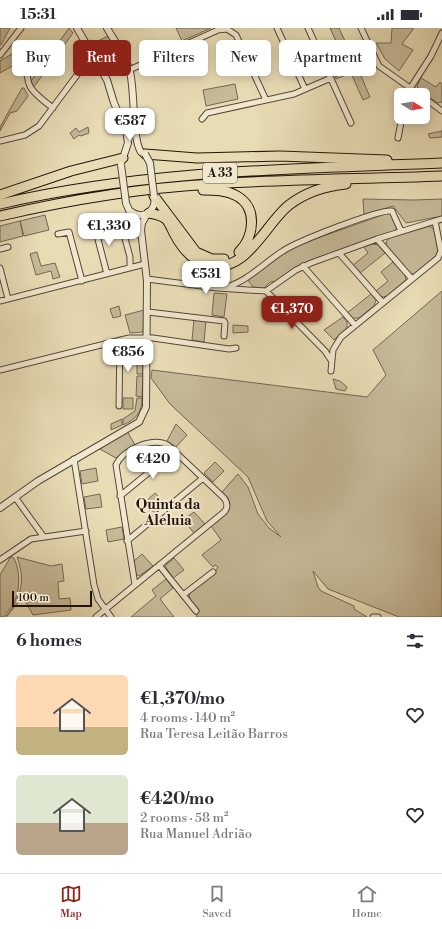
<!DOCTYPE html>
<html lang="en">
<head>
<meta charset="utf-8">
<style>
  body { margin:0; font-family:"Libre Bodoni",serif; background:#f7f7f7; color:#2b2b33; height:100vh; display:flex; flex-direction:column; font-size:15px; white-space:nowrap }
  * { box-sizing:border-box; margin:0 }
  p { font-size:13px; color:#7c7c81 }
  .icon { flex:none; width:22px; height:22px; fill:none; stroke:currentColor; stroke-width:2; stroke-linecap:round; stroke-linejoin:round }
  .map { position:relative; height:589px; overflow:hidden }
  .details { display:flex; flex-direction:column; background:#fff; flex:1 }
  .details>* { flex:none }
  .hud { position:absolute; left:12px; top:12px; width:418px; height:36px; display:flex; gap:8px }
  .needle { width:26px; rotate:101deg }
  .fabs { position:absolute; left:394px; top:60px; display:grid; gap:8px }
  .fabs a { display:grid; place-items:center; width:36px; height:36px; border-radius:6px; background:#fff; box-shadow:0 2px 10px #0003; font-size:20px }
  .scale { position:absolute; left:12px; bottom:10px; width:80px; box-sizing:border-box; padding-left:4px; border:2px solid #22140e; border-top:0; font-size:11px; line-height:14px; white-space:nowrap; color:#22140e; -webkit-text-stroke:3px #f0e8cf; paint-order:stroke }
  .price { position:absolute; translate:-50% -34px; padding:0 9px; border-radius:8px; background:#fff; color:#222; font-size:13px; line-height:26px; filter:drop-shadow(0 1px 2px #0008) }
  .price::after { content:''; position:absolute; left:50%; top:24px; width:12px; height:9px; margin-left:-6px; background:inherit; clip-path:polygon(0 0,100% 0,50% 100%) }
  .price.on { background:#8f2418; color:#fff }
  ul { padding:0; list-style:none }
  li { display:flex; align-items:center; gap:12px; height:100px; padding:0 16px }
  li span { display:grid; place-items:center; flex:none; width:112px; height:80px; border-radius:6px; color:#555 }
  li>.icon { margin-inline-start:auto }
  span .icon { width:48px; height:48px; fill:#fffc; stroke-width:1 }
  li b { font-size:17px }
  h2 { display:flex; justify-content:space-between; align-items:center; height:48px; padding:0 16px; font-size:17px }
  .tag { padding:0 14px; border-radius:6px; background:#fff; box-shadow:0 2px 10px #0003; font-size:14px; line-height:36px }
  .tag.on { background:#8f2418; color:#fff }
  .status { display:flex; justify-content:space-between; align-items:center; height:28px; padding:0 20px; background:#fff; direction:ltr }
  .status svg { height:11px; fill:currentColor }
  .dock { display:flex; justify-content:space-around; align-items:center; height:56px; border-top:1px solid #e1e1e2; background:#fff; font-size:11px; color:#7c7c81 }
  .dock a { display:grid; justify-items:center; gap:2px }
  .dock .on { color:#8f2418 }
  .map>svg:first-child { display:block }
</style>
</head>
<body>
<div class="status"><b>15:31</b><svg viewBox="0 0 49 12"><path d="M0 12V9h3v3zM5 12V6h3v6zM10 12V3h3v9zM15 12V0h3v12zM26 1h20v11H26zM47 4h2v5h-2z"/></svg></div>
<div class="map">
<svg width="442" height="589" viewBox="0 0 442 589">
  <rect width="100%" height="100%" fill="#e8dcb5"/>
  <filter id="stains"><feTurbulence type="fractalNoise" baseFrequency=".005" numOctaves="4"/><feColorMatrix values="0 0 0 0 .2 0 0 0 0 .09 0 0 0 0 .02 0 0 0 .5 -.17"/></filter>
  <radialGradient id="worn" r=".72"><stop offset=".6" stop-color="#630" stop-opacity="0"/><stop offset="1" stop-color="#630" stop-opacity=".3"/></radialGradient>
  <path fill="#c6ba99" stroke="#746754" d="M0 0H10L1 17H0Z
    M69 0 73 5 33 60 31 53Z
    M176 0H211L182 13Z
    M330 0H339L357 39 372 33 375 38 361 48 370 69 363 72 351 45 336 51 335 49 350 42 348 40 334 46 333 44 347 37Z
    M392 0H414L402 16 413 22 399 43 385 31 376 15H391Z
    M108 8 117 25 100 34 90 17Z
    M24 19 23 32 0 45V33Z
    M421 50 436 59 440 54 442 56V74L437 75 418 61 417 58Z
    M235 56 238 71 206 78 203 62Z
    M22 60H24L28 68 17 83 10 85 0 103V99Z
    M88 99 89 105 81 108 79 107 74 111 70 105 76 100 79 104Z
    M442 103V109L430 110 428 106Z
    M363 171 414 172 442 171V188L406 195 393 178 364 187Z
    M388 185 391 186 397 199 395 203 302 236 277 253 270 254 264 260 253 259 249 254V250L288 222 298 217Z
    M45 187 49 202 24 208 20 193Z
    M20 193 23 208 0 214V198Z
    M429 198 434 201 438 223 437 228 416 246H411L387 219 386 214 390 209Z
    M372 216 378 217 385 225 360 245 353 237 368 225 364 219Z
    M37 224 41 238 55 235 60 249 53 251 51 243 36 247 30 226Z
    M393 234 405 247 406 252 387 268 382 269 376 263 388 253 381 244Z
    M442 263V589H399L328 561 313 543 318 559 321 563 354 578V581L367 589H196L199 582 190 572 189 565 214 546 218 539 215 537 213 539 202 527 221 512 211 498 229 482V473L222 464 238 446 248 459 258 486 269 500 281 509 267 493 248 449 170 376 151 350 152 342 367 369 386 347 373 322Z
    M214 265 227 266 224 289 212 287Z
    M371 266 376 272 374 278 359 290H353L347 285Z
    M119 278 121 288 113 290 110 281Z
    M144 282 143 304 130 305 125 287Z
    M343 289 347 294V300L334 312 324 302Z
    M194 291 206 292 204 314 192 312Z
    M233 297 248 298V304L233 305Z
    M129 314H135V323H124L125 316Z
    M137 325H143V346H137Z
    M137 348H143L142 369 136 368Z
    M333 351 340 353 347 359 345 363 336 361Z
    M123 370H133V381H123Z
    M137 370H142C142 385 136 391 123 397V391L135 383Z
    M122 391V397L111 402V396Z
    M176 396 187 407 176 419 167 413Z
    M127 403 135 417 116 430 98 420Z
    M215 434 224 443 213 454 204 445Z
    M96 440 98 453 82 456 80 443Z
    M155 465 166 477 155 486 145 474Z
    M100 466 102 479 86 481 84 469Z
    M194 484 205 496 194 505 183 492Z
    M122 499 124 511 108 514 106 502Z
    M142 526 153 538 139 548 136 546 134 533Z
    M9 529H13C20 539 20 559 16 570 13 577 8 583 4 589H0V547L10 530Z
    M17 529 51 538 62 536 64 553 58 554 59 571 70 570 71 582 33 587 23 569 6 589C21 569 26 553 17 529Z
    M174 530 184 542 173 550 165 538Z
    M166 551 173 560 160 571 174 589H131L156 568 152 562Z"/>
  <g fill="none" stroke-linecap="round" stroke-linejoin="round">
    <defs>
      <path id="minor" d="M277 0 305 61
        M308 0 351 95
        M361 0 379 38 420 67
        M27 20C28 57 22 57 53 80
        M0 27 21 0
        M83 40 90 36 99 40
        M129 42 218 2 227 1 236 7 266 72
        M406 67 431 28 442 5
        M423 69 442 83
        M202 91 207 85 294 66 331 50
        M398 110 402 89
        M0 113 25 107 39 98 86 35 88 25 87 19
        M120 192 130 229V240
        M94 196 107 246
        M58 206 69 204 82 253
        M377 211 412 251
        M0 221 8 219
        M339 225 383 275
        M303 238 355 297
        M0 240 8 271
        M147 251 217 260 266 263 296 242 311 235 377 211 442 191
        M226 259C247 254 265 234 283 223 296 214 379 181 392 183L401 203
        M266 263 325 323 331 332
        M0 273 145 236
        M148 284 224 293 225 295 224 308
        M0 342 129 310H153L229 321 236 320
        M331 343 333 322 341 309 438 230 441 223 435 193
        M119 378 120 312
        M74 431 94 557 98 571 111 589
        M120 468 175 423
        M15 469 43 508
        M127 513 203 450
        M0 532 31 511 86 503
        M159 537 196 583
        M183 567 213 544
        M96 589 223 485C228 481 228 475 224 470L169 418C154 408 123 421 116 437L135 557
        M373 589H378"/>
      <path id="tertiary" d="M77 0 107 52 114 75 126 102 128 115 122 133
        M107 0C115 14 126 29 130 44 135 64 132 111 141 124
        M120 88 129 94 133 92 135 87
        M126 175 139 206
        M130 183C143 193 157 183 154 168
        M0 480 38 453 139 394 146 379 147 253 141 202 142 195 147 186"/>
      <path id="motorway" d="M145 126 197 130 280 128 387 132
        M203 162C215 162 226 162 237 168 258 180 254 209 239 224
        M0 167 71 143 123 130
        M154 168 196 224 212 231H224
        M0 176C145 142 294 141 442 135
        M149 185C154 186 161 187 166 191 170 195 172 202 175 207 182 220 192 233 208 237 246 247 265 196 289 177 306 164 325 158 346 156
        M0 188C69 172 141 160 212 156 289 151 365 151 442 148"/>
    </defs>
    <use href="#minor" stroke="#544638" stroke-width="7"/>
    <use href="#tertiary" stroke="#544638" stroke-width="8"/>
    <use href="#motorway" stroke="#22140e" stroke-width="11"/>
    <use href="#minor" stroke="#f0e8cf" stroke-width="5"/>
    <use href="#tertiary" stroke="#f0e8cf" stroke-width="6"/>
    <use href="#motorway" stroke="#e8dcb5" stroke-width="9"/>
    <defs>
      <path id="tertiary-bridge" d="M145 126 150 135 154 168
        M121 137 126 175"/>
    </defs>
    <use href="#tertiary-bridge" stroke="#544638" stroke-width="8" stroke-linecap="butt"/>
    <use href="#tertiary-bridge" stroke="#f0e8cf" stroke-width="6"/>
  </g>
  <g text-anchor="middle" stroke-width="4" stroke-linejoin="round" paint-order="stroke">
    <rect fill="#f0e8cf" stroke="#605448" stroke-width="1" x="203" y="135" width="34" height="20" rx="3"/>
    <g font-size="12" font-weight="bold" fill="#22140e">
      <text x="220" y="149">A 33</text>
    </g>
    <g font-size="14" font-weight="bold" fill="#22140e" stroke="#f0e8cf">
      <text x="168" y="481">Quinta da<tspan x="168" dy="16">Aleluia</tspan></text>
    </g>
  </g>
  <rect width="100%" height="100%" filter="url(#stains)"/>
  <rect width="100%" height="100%" fill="url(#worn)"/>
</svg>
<div class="fabs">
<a><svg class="needle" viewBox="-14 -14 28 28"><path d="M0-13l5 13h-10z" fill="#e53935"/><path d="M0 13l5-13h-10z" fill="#7c7c81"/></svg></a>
</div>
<div class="scale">100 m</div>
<b class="price" style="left:130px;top:114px">€587</b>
<b class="price" style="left:109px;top:219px">€1,330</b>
<b class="price" style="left:206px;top:267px">€531</b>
<b class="price on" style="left:292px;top:302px">€1,370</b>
<b class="price" style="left:128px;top:345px">€856</b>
<b class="price" style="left:153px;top:452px">€420</b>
<div class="hud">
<a class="tag">Buy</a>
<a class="tag on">Rent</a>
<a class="tag">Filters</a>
<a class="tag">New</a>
<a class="tag">Apartment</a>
</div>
</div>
<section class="details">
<h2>6 homes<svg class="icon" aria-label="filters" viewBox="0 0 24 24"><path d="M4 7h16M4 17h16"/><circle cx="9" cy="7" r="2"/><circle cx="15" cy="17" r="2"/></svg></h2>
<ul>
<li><span style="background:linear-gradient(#ffd9b3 65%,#c2b280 0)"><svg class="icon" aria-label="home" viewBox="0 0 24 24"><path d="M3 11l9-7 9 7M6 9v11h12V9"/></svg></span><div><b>€1,370/mo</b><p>4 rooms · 140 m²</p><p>Rua Teresa Leitão Barros</p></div><svg class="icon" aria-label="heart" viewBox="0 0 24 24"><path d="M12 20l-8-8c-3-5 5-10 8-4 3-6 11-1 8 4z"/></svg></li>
<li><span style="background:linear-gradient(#dfe7d0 60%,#b9a48a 0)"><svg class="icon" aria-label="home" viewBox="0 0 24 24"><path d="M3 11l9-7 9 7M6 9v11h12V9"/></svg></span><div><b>€420/mo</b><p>2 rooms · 58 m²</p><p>Rua Manuel Adrião</p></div><svg class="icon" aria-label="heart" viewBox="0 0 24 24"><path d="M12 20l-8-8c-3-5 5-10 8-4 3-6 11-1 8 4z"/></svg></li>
</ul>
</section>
<nav class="dock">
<a class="on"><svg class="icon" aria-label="map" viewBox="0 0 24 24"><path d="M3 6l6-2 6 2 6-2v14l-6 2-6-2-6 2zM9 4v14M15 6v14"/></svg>Map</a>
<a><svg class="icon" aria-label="saved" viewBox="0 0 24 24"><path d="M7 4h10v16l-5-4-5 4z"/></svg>Saved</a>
<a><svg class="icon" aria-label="home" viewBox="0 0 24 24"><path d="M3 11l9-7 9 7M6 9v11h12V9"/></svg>Home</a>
</nav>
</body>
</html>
